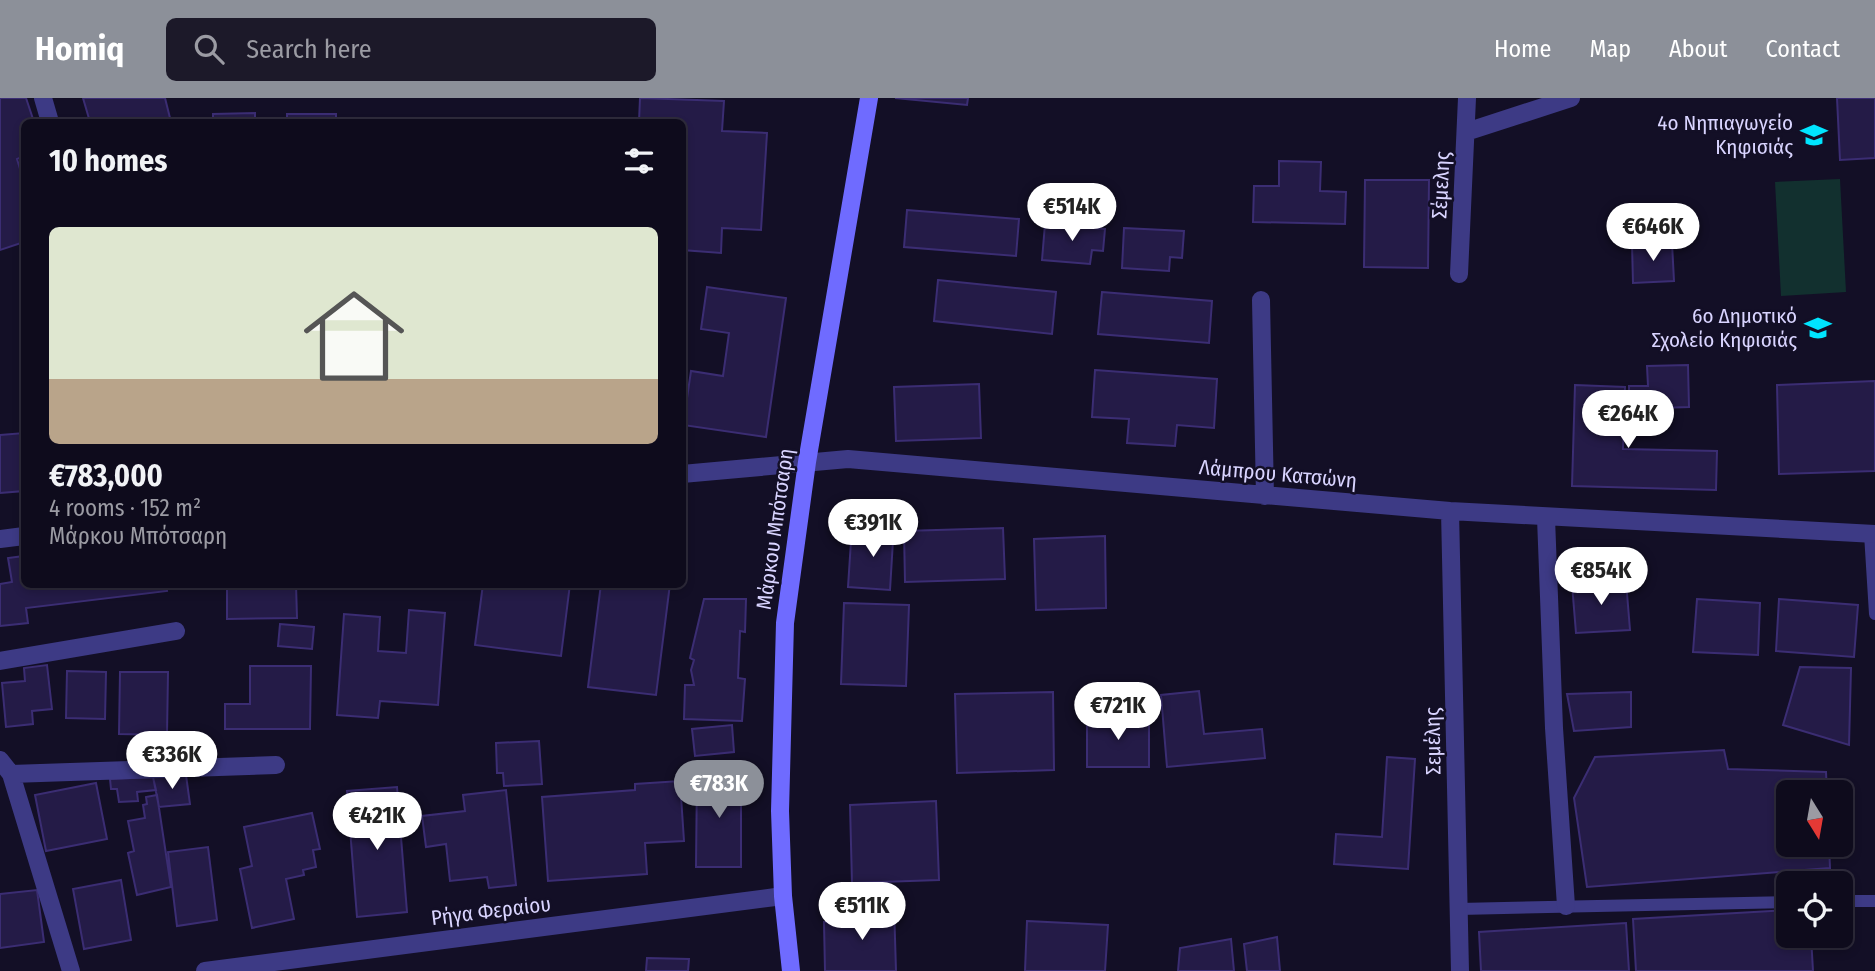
<!DOCTYPE html>
<html lang="en">
<head>
<meta charset="utf-8">
<style>
  body { margin:0; font-family:"Fira Sans Condensed",sans-serif; background:#1c1929; color:#f1f3f6; height:100vh; display:flex; flex-direction:column; font-size:26px; white-space:nowrap }
  * { box-sizing:border-box; margin:0 }
  p { font-size:23px; color:#9b9ba3 }
  .icon { flex:none; width:38px; height:38px; fill:none; stroke:currentColor; stroke-width:2; stroke-linecap:round; stroke-linejoin:round }
  .map { position:relative; flex:1; overflow:hidden }
  .details { position:absolute; left:21px; top:21px; width:665px; height:469px; display:flex; flex-direction:column; background:#0e0b1c; border-radius:10px; box-shadow:0 4px 10px #0003,0 0 0 2px #2e2b3b }
  .details>* { flex:none }
  .needle { width:46px; rotate:169deg }
  .controls { position:absolute; left:1776px; top:682px; display:grid; gap:14px }
  .controls a { display:grid; place-items:center; width:77px; height:77px; border-radius:10px; background:#0e0b1c; box-shadow:0 4px 10px #0003,0 0 0 2px #2e2b3b; font-size:35px }
  .price { position:absolute; translate:-50% -60px; padding:0 16px; border-radius:24px; background:#fff; color:#222; font-size:23px; line-height:46px; filter:drop-shadow(0 2px 4px #0008) }
  .price::after { content:''; position:absolute; left:50%; top:42px; width:21px; height:16px; margin-left:-10px; background:inherit; clip-path:polygon(0 0,100% 0,50% 100%) }
  .price.on { background:#8c9099; color:#fff }
  ul { padding:0; list-style:none }
  li { display:grid; align-content:center; gap:14px; height:371px; padding:0 28px }
  li+li { border-top:2px solid #2e2b3b }
  li span { display:grid; place-items:center; height:217px; border-radius:10px; color:#555 }
  li>.icon { margin-inline-start:auto }
  span .icon { width:126px; height:126px; fill:#fffc; stroke-width:1 }
  li b { font-size:30px }
  h2 { display:flex; justify-content:space-between; align-items:center; height:84px; padding:0 28px; font-size:30px }
  header { display:flex; align-items:center; gap:42px; box-sizing:border-box; height:98px; padding:0 35px; background:#8c9099; color:#fff }
  header strong { font-size:33px }
  nav { display:flex; gap:38px; margin-inline-start:auto; font-size:24px }
  .search { width:490px; height:63px; background:#1c1929; display:flex; align-items:center; gap:18px; box-sizing:border-box; padding:0 24px; border-radius:10px; color:#9b9ba3; font-size:26px }
  .map>svg:first-child { display:block }
</style>
</head>
<body>
<header>
<strong>Homiq</strong>
<div class="search"><svg class="icon" aria-label="search" viewBox="0 0 24 24"><circle cx="10" cy="10" r="6"/><path d="M15 15l6 6"/></svg>Search here</div>
<nav><a>Home</a><a>Map</a><a>About</a><a>Contact</a></nav>
</header>
<div class="map">
<svg width="1875" height="873" viewBox="0 0 1875 873">
  <rect width="100%" height="100%" fill="#130f26"/>
  <path fill="#12302f" d="M1840 81 1846 194 1781 198 1775 84Z"/>
  <path fill="#241b47" stroke="#3b2d73" stroke-width="2" d="M0 0H26L34 24H24V58L17 61 24 84V144L0 152Z
    M83 0H165L171 24H90Z
    M640 0 724 3 722 33 767 35 761 132 722 130 721 155 682 152V24H639Z
    M895 0H968L967 7Z
    M1837 0H1875V60L1840 62Z
    M255 15V24H213V16Z
    M287 16H336V24H287Z
    M428 22V24H367Z
    M1279 63 1321 64 1320 93 1346 94 1345 126 1253 124 1254 88H1279Z
    M1365 82H1429L1428 170 1364 169Z
    M907 112 1019 121 1016 158 904 149Z
    M1045 126 1105 131 1103 153 1092 152 1090 166 1042 162Z
    M1124 130 1184 133 1182 160 1170 159 1169 173 1122 170Z
    M1672 145 1674 183 1633 185 1632 146Z
    M938 182 1056 194 1052 236 934 223Z
    M707 189 786 200 766 339 683 327 691 273 723 278 729 235 701 231Z
    M1102 194 1212 203 1209 245 1098 236Z
    M1688 267 1689 309 1629 311V288H1648L1647 268Z
    M1095 272 1217 281 1214 330 1177 327 1175 348 1127 345 1129 321 1092 319Z
    M1875 283V373L1779 376 1777 287Z
    M979 286 981 340 896 343 894 289Z
    M1575 287 1625 289 1623 351 1717 353 1716 392 1572 388Z
    M24 335V393L0 395V337Z
    M871 424 894 426 890 492 848 489 851 443 870 445Z
    M1003 430 1005 481 905 484 904 433Z
    M1105 438 1106 510 1036 512 1034 441Z
    M24 458V486H166L167 493 26 510 28 525 0 528V486L12 484 8 460Z
    M1626 483 1630 532 1576 535 1572 486Z
    M227 486H296L297 520 227 521Z
    M483 486H570L561 558 475 547Z
    M601 486H670L656 597 588 589Z
    M704 501H746L745 534 740 533 738 580 745 581 742 623 684 621 685 587H694L691 572 694 562 690 560Z
    M1697 501 1760 505 1758 557 1693 554Z
    M1779 501 1858 507 1854 559 1776 553Z
    M844 505 909 507 906 588 841 586Z
    M409 512 445 515 438 607 380 603 378 620 337 617 344 516 380 519 378 553 406 555Z
    M280 526 314 529 312 551 278 548Z
    M47 567 52 611 32 613 33 626 6 629 2 585 25 583 24 570Z
    M250 568H311L310 631H225V606H250Z
    M1800 569 1851 570 1849 647 1783 627Z
    M67 573 106 574 105 621 66 620Z
    M120 574H168L167 637 119 636Z
    M1199 593 1204 636 1262 631 1265 660 1167 669 1161 597Z
    M1053 594 1054 672 957 675 955 596Z
    M1631 594V629L1574 633 1567 596Z
    M1087 619H1149V669H1087Z
    M732 627 734 654 695 658 692 631Z
    M539 643 542 686 504 688 503 675H497L496 645Z
    M1724 652 1728 671 1826 674 1827 695H1788V747H1829L1830 770 1587 789 1574 700 1595 659Z
    M1387 659 1415 661 1408 771 1334 766 1336 736 1382 739Z
    M697 675H741V769H696Z
    M186 677 190 706 159 709 153 679Z
    M153 679 156 692 137 694 138 703 119 704 117 691H111L110 681Z
    M680 683 684 743 645 745 647 776 548 783 542 699 635 692V686Z
    M96 685 107 741 46 753 35 697Z
    M397 689 407 814 357 819 347 693Z
    M506 692 516 787 489 790 487 779 450 783 446 746 426 749 422 718 465 713 463 697Z
    M157 697 171 789 137 797 128 755 134 753 128 723 145 720 143 707 147 706 146 699Z
    M936 703 939 782 852 785 850 707Z
    M312 715 320 751 313 752 316 769 303 772 304 777 286 781 294 821 252 830 240 771 252 768 244 729Z
    M208 749 217 822 177 828 168 754Z
    M121 782 131 842 84 851 73 791Z
    M37 792 44 844 0 850V796Z
    M894 807 896 873H825L824 824 856 823 865 808Z
    M1788 812V838H1811L1813 873H1636L1633 821Z
    M1027 823 1108 827 1105 873H1025Z
    M1626 825 1629 873H1481L1479 834Z
    M1277 839 1280 873H1247L1244 846Z
    M1231 841 1234 873H1178L1180 850Z
    M647 860 689 861 688 873H646Z"/>
  <g fill="none" stroke-linecap="round" stroke-linejoin="round">
    <path stroke="#3d3a85" stroke-width="12" d="M1870 436 1875 516
      M1841 803H1875
      M1459 811 1788 804"/>
    <path stroke="#3d3a85" stroke-width="18" d="M43 0 50 24
      M1466 34 1571 0
      M1459 176 1467 0
      M1261 202 1265 398
      M682 376 848 361 1450 413 1875 436
      M1450 413 1460 873
      M1546 420 1554 630 1566 808
      M0 441 24 438
      M0 563 176 533
      M0 662 11 676 71 873
      M11 676 276 667
      M205 873 783 798"/>
    <path stroke="#6f6bff" stroke-width="18" d="M791 873 783 798 780 713 785 525 807 364 869 0"/>
  </g>
  <defs>
    <symbol id="school-bare" viewBox="-9 -9 18 18"><path d="M0-5L7-2L0 1L-7-2ZM-4 1L0 2.5L4 1V4Q0 6-4 4Z" fill="#00e5ff" stroke="#130f26" stroke-width="2.5" paint-order="stroke"/></symbol>
  </defs>
  <g fill-rule="evenodd">
    <use href="#school-bare" x="1795" y="18" width="38" height="38"/>
    <use href="#school-bare" x="1799" y="211" width="38" height="38"/>
  </g>
  <g text-anchor="middle" stroke-width="5" stroke-linejoin="round" paint-order="stroke">
    <g font-size="21" fill="#d9d4ff" stroke="#130f26" text-anchor="end">
      <text x="1793" y="32">4ο Νηπιαγωγείο<tspan x="1793" dy="24">Κηφισιάς</tspan></text>
      <text x="1797" y="225">6ο Δημοτικό<tspan x="1797" dy="24">Σχολείο Κηφισιάς</tspan></text>
    </g>
    <g font-size="21" fill="#d9d4ff" stroke="#130f26">
      <text transform="translate(1441 87) rotate(-87)" y="7">Σέμελης</text>
      <text transform="translate(1278 376) rotate(5)" y="7">Λάμπρου Κατσώνη</text>
      <text transform="translate(775 431) rotate(-82)" y="7">Μάρκου Μπότσαρη</text>
      <text transform="translate(1433 643) rotate(-91)" y="7">Σεμέλης</text>
      <text transform="translate(491 813) rotate(-7)" y="7">Ρήγα Φεραίου</text>
    </g>
  </g>
</svg>
<div class="controls">
<a><svg class="needle" viewBox="-14 -14 28 28"><path d="M0-13l5 13h-10z" fill="#e53935"/><path d="M0 13l5-13h-10z" fill="#9b9ba3"/></svg></a>
<a><svg class="icon" aria-label="locate" viewBox="0 0 24 24"><circle cx="12" cy="12" r="6"/><path d="M12 2v4M12 18v4M2 12h4M18 12h4"/></svg></a>
</div>
<b class="price" style="left:1072px;top:145px">€514K</b>
<b class="price" style="left:1653px;top:165px">€646K</b>
<b class="price" style="left:1628px;top:352px">€264K</b>
<b class="price" style="left:873px;top:461px">€391K</b>
<b class="price" style="left:1601px;top:509px">€854K</b>
<b class="price" style="left:1118px;top:644px">€721K</b>
<b class="price" style="left:172px;top:693px">€336K</b>
<b class="price on" style="left:719px;top:722px">€783K</b>
<b class="price" style="left:377px;top:754px">€421K</b>
<b class="price" style="left:862px;top:844px">€511K</b>
<section class="details">
<h2>10 homes<svg class="icon" aria-label="filters" viewBox="0 0 24 24"><path d="M4 7h16M4 17h16"/><circle cx="9" cy="7" r="2"/><circle cx="15" cy="17" r="2"/></svg></h2>
<ul>
<li><span style="background:linear-gradient(#dfe7d0 70%,#b9a48a 0)"><svg class="icon" aria-label="home" viewBox="0 0 24 24"><path d="M3 11l9-7 9 7M6 9v11h12V9"/></svg></span><div><b>€783,000</b><p>4 rooms · 152 m²</p><p>Μάρκου Μπότσαρη</p></div></li>
</ul>
</section>
</div>
</body>
</html>
